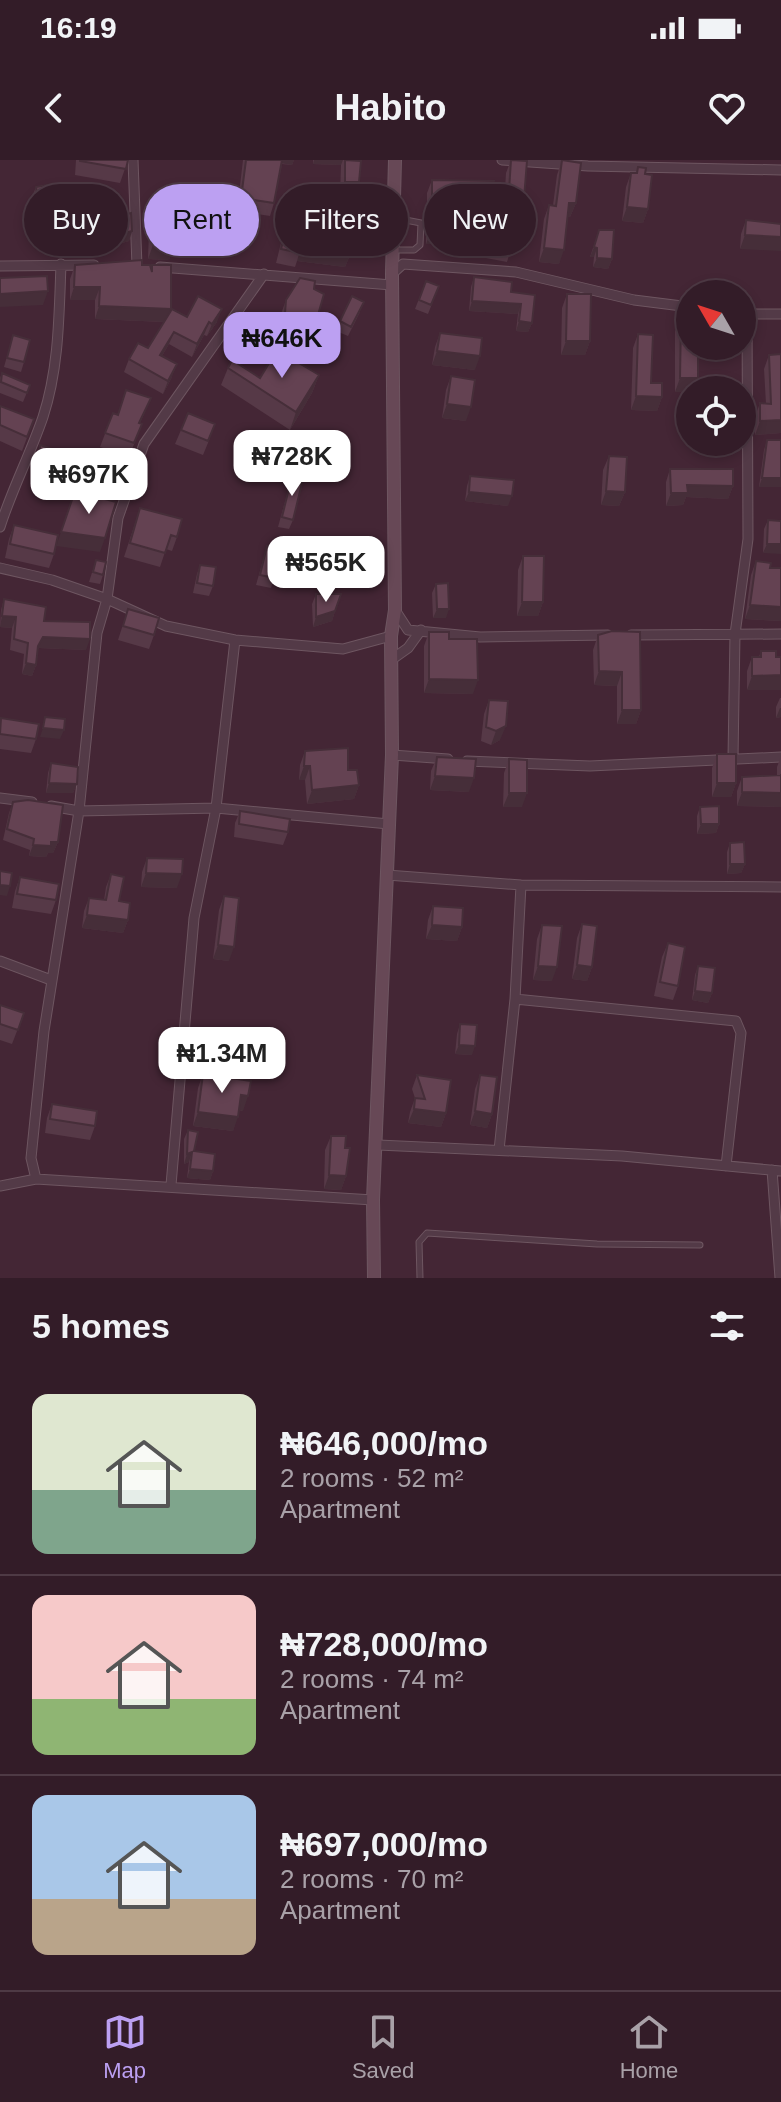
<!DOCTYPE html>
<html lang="en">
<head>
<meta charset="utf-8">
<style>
  body { margin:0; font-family:Arial,sans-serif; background:#3b2530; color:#f1f3f6; height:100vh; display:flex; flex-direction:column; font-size:30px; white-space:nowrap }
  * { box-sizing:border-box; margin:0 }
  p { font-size:26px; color:#a9a1a8 }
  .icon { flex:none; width:44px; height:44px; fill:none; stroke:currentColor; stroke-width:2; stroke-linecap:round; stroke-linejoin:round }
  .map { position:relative; height:1118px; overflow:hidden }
  .panel { display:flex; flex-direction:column; background:#331c28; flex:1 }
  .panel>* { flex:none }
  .banner { position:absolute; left:24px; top:24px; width:734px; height:72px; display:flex; gap:16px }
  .needle { width:52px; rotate:309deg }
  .controls { position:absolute; left:676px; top:120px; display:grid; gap:16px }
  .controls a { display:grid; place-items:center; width:80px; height:80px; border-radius:50%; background:#331c28; box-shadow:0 4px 12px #0003,0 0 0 2px #4e3a45; font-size:40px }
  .price { position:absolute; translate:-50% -68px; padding:0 18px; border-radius:16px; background:#fff; color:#222; font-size:26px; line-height:52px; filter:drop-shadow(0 2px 4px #0008) }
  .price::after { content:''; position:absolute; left:50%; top:48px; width:24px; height:18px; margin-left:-12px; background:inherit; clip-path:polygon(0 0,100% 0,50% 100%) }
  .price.active { background:#bca0f2; color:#111 }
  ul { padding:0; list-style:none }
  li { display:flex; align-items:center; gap:24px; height:200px; padding:0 32px }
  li+li { border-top:2px solid #4e3a45 }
  li span { display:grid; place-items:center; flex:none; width:224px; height:160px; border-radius:16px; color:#555 }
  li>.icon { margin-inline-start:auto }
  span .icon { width:96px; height:96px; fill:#fffc; stroke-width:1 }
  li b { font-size:34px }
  h2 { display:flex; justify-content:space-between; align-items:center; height:96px; padding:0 32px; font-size:34px }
  .tag { padding:0 28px; border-radius:36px; background:#331c28; box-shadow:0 4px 12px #0003,0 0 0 2px #4e3a45; font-size:28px; line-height:72px }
  .tag.active { background:#bca0f2; color:#111 }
  .status { display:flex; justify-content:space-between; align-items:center; height:56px; padding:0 40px; background:#331c28; direction:ltr }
  .status svg { height:22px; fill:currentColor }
  header { display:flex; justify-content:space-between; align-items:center; height:104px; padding:0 32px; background:#331c28; font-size:36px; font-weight:600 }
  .tab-bar { display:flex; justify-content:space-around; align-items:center; height:112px; border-top:2px solid #4e3a45; background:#331c28; font-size:22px; color:#a9a1a8 }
  .tab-bar a { display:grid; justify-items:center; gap:4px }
  .tab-bar .active { color:#bca0f2 }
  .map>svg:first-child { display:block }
</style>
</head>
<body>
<div class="status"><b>16:19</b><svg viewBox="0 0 49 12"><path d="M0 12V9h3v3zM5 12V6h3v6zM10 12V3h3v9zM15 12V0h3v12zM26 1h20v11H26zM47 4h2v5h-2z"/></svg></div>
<header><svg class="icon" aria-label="back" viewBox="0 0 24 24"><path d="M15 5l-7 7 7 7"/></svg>Habito<svg class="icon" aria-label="heart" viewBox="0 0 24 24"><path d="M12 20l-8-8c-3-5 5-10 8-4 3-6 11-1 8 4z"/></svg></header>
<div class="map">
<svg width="781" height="1118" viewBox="0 0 781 1118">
  <rect width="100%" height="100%" fill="#442635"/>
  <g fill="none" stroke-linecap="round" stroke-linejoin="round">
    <defs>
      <path id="service" d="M394 90H414L420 85 421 63 395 58
        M420 1118 419 1082 427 1073 597 1084 700 1085"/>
      <path id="minor" d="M133 0 137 106
        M502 0 588 6 781 10
        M0 106 94 105
        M160 107 392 125
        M392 114 403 104 516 112 634 140 690 147
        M742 154H781
        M0 367C12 329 30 295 43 257 59 208 59 156 61 104
        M0 408 52 420 107 439 166 466 235 480 343 489 391 476
        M395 450 408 470 480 477 608 475
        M631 475 781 474
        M391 500 408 488 421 470
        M392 595 448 599
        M733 598 735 474 748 379 747 154
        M467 601 590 606 781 597
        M0 638 32 642
        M51 646 79 651 216 648 389 664
        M387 715 521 725 781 727
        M0 801 51 820
        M515 839 736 861 741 873 726 1006
        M378 985 622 996 781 1011
        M499 990 515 839 521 725
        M772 1010 780 1118
        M36 1019 31 998 44 871 79 651 97 473 107 439 118 358 144 284 264 114
        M171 1025 194 758 216 648 235 480
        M0 1026 36 1019 373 1040"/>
      <path id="secondary" d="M374 1118 373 1040 392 595 391 476 395 450 392 114 395 0"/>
    </defs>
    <use href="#service" stroke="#6e5661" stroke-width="7"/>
    <use href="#minor" stroke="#6e5661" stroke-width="11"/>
    <use href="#secondary" stroke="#6e5661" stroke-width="14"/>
    <use href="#service" stroke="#533a47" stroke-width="5"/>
    <use href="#minor" stroke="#533a47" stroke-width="9"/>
    <use href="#secondary" stroke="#674856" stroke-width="12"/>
  </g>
  <path fill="#563947" d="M76 0H128L120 23 75 15Z
    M243 0H294L292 5 282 4 274 43 270 56 237 51Z
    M313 0H355L359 22 355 35H340L341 5 313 4Z
    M511 0 520 52H517L511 89 507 102 470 95V92H447V84H426V72L431 59 472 58 473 49 427 46V33L432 20 494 21 490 44 504 46 506 13Z
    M562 0 576 43 570 57H568L559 104 539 102 544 59 549 45H553L557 15Z
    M638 7 645 14 648 49 643 63 622 61 626 27 631 13H636Z
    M36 27 55 38 52 48 47 49 50 66 46 75 29 78 26 60 31 50 29 44Z
    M315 44 347 74 351 93 345 107 297 101 295 107 276 103 286 63 291 49 312 53Z
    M154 56 174 86 169 100 148 99 149 70Z
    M106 60 132 71 129 81 108 87 103 70Z
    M746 60 781 64 740 89 741 74Z
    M599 70 612 99 608 109 593 107 594 97H590Z
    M75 105H142L151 109 152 105 168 156 187 157 217 162 207 176 204 175 192 197 169 184 162 196 172 217 163 234 124 212 129 199 148 188 164 162 95 159V140H70V119Z
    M474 117 511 132 532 163 528 172 516 171 518 154 469 151 471 127Z
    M426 121 439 126 428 154 415 149Z
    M314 129 316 162 311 176 280 167 281 154 286 140Z
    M567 134 590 181 585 195H561L562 148Z
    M360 152 348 176 336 171 340 161Z
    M681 157 698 218 694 230H690V232H675V171Z
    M440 173 475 210 432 205 435 187Z
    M638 174 651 223 662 237 657 251 631 250 633 188Z
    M13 175 24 202 21 212 4 207Z
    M769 195H781V273L755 275V257L760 243 766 244 764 209Z
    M228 208 260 218 319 215 312 233 290 270 221 225Z
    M2 213 30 225 23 242 0 233V218Z
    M451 216 466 261 442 258 446 230Z
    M151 238 140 263 142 264 129 297 100 287 113 253 118 255Z
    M0 246 34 259 22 291 0 281Z
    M181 270 210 278 203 295 175 284Z
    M767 280H781V327H759L764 290Z
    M40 285 81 298 71 327 34 315 35 299Z
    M609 296 625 332 619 346 601 345 603 310Z
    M670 309 733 326 728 339 686 337 683 345 666 346V322Z
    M292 316 293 360 289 369 278 367Z
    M470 316 508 346 465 341 467 326Z
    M140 348 177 377 172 391 166 389 160 407 124 397Z
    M768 360 781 361 763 393 764 369Z
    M14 365 54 394 49 408 5 398 9 379Z
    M267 386 274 418 271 428 256 425Z
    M523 396 543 442 538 456H517L518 410Z
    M96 400 103 415 100 424 89 422Z
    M756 401 770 408H781V461L745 459 751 415Z
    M200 405 213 426 209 436 193 433 197 414Z
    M436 424 446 458H433L432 433Z
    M316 434 335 451 332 461 313 467 312 444Z
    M4 439 44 461 86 490 39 488 37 491 36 505 32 516 22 514 24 494 10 490 12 468 0 467 1 450Z
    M128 449 154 475 149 489 118 480Z
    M612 471 641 550 636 564H617V526L594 525 593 490 598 475Z
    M429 472 449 479 473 534 424 533V486Z
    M761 491 776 497 747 530V511L752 497H759Z
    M780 538H781V557L776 558V547Z
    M489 540 500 580 491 585 481 581 484 554Z
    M1 558 36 579 31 593 0 589V561Z
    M305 591 348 610 359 625 354 639 307 644 305 620H299L300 605Z
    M717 594 736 623 731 637H712V608Z
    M781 596V647L737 646V631L742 617 777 615V607Z
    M437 597 469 632 430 630 431 611Z
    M509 599 522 647H503L504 613Z
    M51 603 77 624 73 633H46L48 613Z
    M13 642 58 682 53 693H48L46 697 29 696 30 690 3 680 9 653Z
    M700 647 719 664 716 673 697 674V656Z
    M240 651 288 672 283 685 234 677 235 663Z
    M730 683 745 704 741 713 727 714V692Z
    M147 698 177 728 141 727 142 712Z
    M111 714 119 741 128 760 123 773 82 768 84 751 89 738 104 740 106 727Z
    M20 717 56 740 51 754 12 748 15 731Z
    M224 736 229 801 213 799 219 750Z
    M433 746 462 767 457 781 426 779 428 760Z
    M582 764 592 807 587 821 572 819 577 778Z
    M542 765 552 821 533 820 537 779Z
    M668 783 678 826 673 840 654 836 662 797Z
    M698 806 712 833 708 843 692 840 695 815Z
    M0 845 24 853 12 884 0 880Z
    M460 864 472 895 455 894 457 874Z
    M203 914 243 951 239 950 233 971 193 966 198 928Z
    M417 915 446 953 441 967 408 963 410 952 415 938 412 929Z
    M480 915 492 954 487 968 470 965 475 929Z
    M52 944 95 966 90 980 45 973 47 958Z
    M188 970 194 991 213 1011 210 1020 187 1018 189 1002 184 1004V979Z
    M331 976 346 1016 341 1030 324 1029 325 990Z"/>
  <path fill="#462e39" d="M281 0H294L292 5 280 3Z
    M314 0H343L341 5 313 4Z
    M345 22H359L355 35H340Z
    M432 34 478 36 473 49 427 46Z
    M55 38 52 48 42 50 45 40Z
    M519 39H524L520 52H514Z
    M569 43H576L570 57H564Z
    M627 47 648 49 643 63 622 61Z
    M50 66 46 75 29 78 33 69Z
    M132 71 129 81 108 87 111 77Z
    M431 71H452L447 84H426Z
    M745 75 781 77V91L740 89Z
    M451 79H474L470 92H447Z
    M153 85 174 86 169 100 148 99Z
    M301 87 351 93 345 107 297 101Z
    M594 87 597 88 594 97H590Z
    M544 88 564 90 559 104 539 102Z
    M597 98 612 99 608 109 593 107Z
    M74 127H100L95 140H70Z
    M48 131 43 145 0 147V134Z
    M472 141 521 144 518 154 469 151Z
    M99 146 171 149 166 162 95 159Z
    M222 149 217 162 207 176 212 164Z
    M519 161 532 163 528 172 516 171Z
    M209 162 204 175 192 197 197 184Z
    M174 172 169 184 155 208 160 195Z
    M566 181H590L585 195H561Z
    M724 186H740L737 193 721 194Z
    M437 191 480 196 475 210 432 205Z
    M177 204 172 217 163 234 168 221Z
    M319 215 312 233 290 270 296 252Z
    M680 218H698L694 230H690V232H675Z
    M636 236 662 237 657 251 631 250Z
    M447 244 471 247 466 261 442 258Z
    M781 260V273L755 275 760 261Z
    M762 318H781V327H759Z
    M687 325 733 326 728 339 686 337 683 345 666 346 671 333Z
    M606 331 625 332 619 346 601 345Z
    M469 332 512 336 508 346 465 341Z
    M61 372 105 378 100 392 56 386Z
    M767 384H781V394L763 393Z
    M522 442H543L538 456H517Z
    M750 445 781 447V461L745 459Z
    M437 449H449L446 458H433Z
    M335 451 332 461 313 467 316 457Z
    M2 456 16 457 12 468 0 467Z
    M43 477 90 479 86 490 39 488 34 497 38 486Z
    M26 503 36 505 32 516 22 514Z
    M599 511 622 512 617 526 594 525Z
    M781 515V530H747L752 516Z
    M429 519 478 520 473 534 424 533Z
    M780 548H781V557L776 558Z
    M622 550H641L636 564H617Z
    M506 566 500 580 491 585 496 571Z
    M43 568 64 570 60 579 40 577Z
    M304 606H310L305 620H299Z
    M435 616 474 618 469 632 430 630Z
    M49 623 77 624 73 633H46Z
    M717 623H736L731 637H712Z
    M359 625 354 639 307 644 312 630Z
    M742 632 781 633V647L737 646Z
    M509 633H527L522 647H503Z
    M701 664H719L716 673 697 674Z
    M51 682H58L53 693H48L46 697 29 696 33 685Z
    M730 704H745L741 713 727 714Z
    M146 713 182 714 177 728 141 727Z
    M0 725 10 726 7 736 0 735Z
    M87 755 128 760 123 773 82 768Z
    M432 765 462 767 457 781 426 779Z
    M218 785 234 787 229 801 213 799Z
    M577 805 592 807 587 821 572 819Z
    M538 806 557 807 552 821 533 820Z
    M695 831 712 833 708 843 692 840Z
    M459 885 475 886 472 895 455 894Z
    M241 935 248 936 243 951 236 949Z
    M414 949 446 953 441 967 408 963Z
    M475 951 492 954 487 968 470 965Z
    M198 952 238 957 233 971 193 966Z
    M192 992 189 1002 184 1004 187 994Z
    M190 1009 213 1011 210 1020 187 1018Z
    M329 1015 346 1016 341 1030 324 1029Z"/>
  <path fill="#644252" stroke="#462e39" stroke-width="2" d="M80 0H128L126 9 80 1Z
    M246 0H282L274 43 241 38Z
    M345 0 361 1 359 22H345Z
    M511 0 527 1 524 39H519L511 89 474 82V79H451L452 71H431V59L476 58 478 36 432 34V20L494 21 490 44 508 46Z
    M562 0 581 3 576 43H569L564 90 544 88 549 45 556 46Z
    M638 7 646 8 645 14 652 15 648 49 627 47 631 13H637Z
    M53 24 55 38 45 40 50 66 33 69 29 51 35 50 33 35 37 34 36 27Z
    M315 44 352 50 347 74 353 75 351 93 301 87 300 93 281 89 291 49 313 54Z
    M131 53 132 71 111 77 106 60Z
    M154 56H175L174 86 153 85Z
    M746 60 781 64V77L745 75Z
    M599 70H614L612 99 597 98V88L594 87Z
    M142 100V105H150L152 112V105H171V149L99 146 100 127H74L75 105Z
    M47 116 48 131 0 134V118Z
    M474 117 512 122 511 132 535 135 532 163 519 161 521 144 472 141Z
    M300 118 315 121 314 129 324 134 316 162 285 153 286 140Z
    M426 121 439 126 431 145 419 140Z
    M567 134H591L590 181H566Z
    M198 136 222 149 212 164 209 162 197 184 174 172 160 195 177 204 168 221 129 199 138 183 148 188 172 149 187 157Z
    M352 136 364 142 351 167 340 161Z
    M742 150H745L742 179Z
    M681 157H690V186H698V218H680Z
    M440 173 482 178 480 196 437 191Z
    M638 174 653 175 651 223H662V237L636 236Z
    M13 175 30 180 24 202 7 198Z
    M277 190 319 215 296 252 228 208 232 200 260 218Z
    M781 194V260L760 261V243L771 244 769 195Z
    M2 213 30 225 27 233 1 222Z
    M451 216 475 220 471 247 447 244Z
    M126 230 151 238 139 263 142 264 134 283 105 273 113 253 118 255Z
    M0 246 34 259 27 277 0 265Z
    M188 253 215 264 208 281 181 270Z
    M767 280H781V318H762Z
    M40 285 81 298 76 313 39 301Z
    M609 296 627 297 625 332 606 331Z
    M670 309H733V326L687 325 688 333H671Z
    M292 316 303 319 293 360 282 357Z
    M470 316 514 320 512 336 469 332Z
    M75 331 116 342 105 378 61 372Z
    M140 348 182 359 177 377 171 375 165 393 130 383Z
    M768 360 781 361V384H767Z
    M14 365 58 375 54 394 10 384Z
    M267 386 282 389 274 418 260 415Z
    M523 396H544L543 442H522Z
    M96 400 106 402 103 415 93 412Z
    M756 401 771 403 770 408H781V447L750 445Z
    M200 405 216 407 213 426 197 423Z
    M448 423 449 449H437L436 424Z
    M316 434H341L335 451 316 457Z
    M4 439 46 447 44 461 90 462V479L43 477 38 486 36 505 26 503 28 483 14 479 16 457 2 456Z
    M128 449 159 458 154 475 123 466Z
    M612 471 640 472 641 550H622V512L599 511 598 475Z
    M429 472H449V479H477L478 520 429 519Z
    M761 491H776V497H781V515L752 516V497H761Z
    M489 540 508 541 506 566 496 571 486 567Z
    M45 557 65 559 64 570 43 568Z
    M1 558 39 564 36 579 0 574Z
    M348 588V610H357L359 625 312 630 310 606H304L305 591Z
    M717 594H736V623H717Z
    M437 597 476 599 474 618 435 616Z
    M509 599 527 600V633H509Z
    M51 603 78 607 77 624 49 623Z
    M781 614V633L742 632V617L781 615Z
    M28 640 63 645 58 682H51V686L33 685 34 679 7 669 13 642Z
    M719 646V664H701L700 647Z
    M240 651 290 659 288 672 239 664Z
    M744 682 745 704H730V683Z
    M147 698 183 699 182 714 146 713Z
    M0 711 12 713 10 726 0 725Z
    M111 714 124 717 119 741 130 743 128 760 87 755 89 738 106 740Z
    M20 717 59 724 56 740 17 734Z
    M224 736 239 738 234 787 218 785Z
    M433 746 463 748 462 767 432 765Z
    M582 764 597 766 592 807 577 805Z
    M542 765 562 766 557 807 538 806Z
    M668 783 685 787 678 826 660 822Z
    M698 806 715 808 712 833 695 831Z
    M0 845 24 853 18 870 0 864Z
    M460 864 477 865 475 886 459 885Z
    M203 914 251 921 248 936 241 935 238 957 198 952Z
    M417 915 451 920 446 953 414 949 415 938 425 939Z
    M480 915 497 917 492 954 475 951Z
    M52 944 97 951 95 966 50 959Z
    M188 970 198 972 194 991 215 994 213 1011 190 1009 192 992 187 994Z
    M331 976H346L345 988H350L346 1016 329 1015Z"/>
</svg>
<div class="controls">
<a><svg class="needle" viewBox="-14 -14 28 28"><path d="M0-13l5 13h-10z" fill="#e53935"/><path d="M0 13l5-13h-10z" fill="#a9a1a8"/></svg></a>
<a><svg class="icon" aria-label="locate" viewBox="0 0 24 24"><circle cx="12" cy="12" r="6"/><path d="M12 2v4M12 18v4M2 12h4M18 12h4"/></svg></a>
</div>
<b class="price active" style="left:282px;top:220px">₦646K</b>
<b class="price" style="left:292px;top:338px">₦728K</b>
<b class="price" style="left:89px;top:356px">₦697K</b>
<b class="price" style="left:326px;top:444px">₦565K</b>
<b class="price" style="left:222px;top:935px">₦1.34M</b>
<div class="banner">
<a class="tag">Buy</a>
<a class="tag active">Rent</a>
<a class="tag">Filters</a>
<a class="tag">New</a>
</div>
</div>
<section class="panel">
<h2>5 homes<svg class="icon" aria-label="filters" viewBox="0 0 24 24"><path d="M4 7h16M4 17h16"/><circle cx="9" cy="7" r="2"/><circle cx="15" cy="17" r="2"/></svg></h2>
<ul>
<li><span style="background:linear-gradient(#dfe7d0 60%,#7fa58c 0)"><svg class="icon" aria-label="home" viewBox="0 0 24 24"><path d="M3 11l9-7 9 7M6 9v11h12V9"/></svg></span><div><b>₦646,000/mo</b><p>2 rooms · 52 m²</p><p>Apartment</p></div></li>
<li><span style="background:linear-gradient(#f6c9c9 65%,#8fb573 0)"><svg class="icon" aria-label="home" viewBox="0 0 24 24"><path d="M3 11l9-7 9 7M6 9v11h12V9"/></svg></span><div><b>₦728,000/mo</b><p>2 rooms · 74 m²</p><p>Apartment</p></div></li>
<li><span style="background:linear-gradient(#a9c7e8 65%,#b9a48a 0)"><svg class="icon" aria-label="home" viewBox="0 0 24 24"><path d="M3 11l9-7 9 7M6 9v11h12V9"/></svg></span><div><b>₦697,000/mo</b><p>2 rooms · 70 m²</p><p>Apartment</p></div></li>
</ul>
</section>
<nav class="tab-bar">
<a class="active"><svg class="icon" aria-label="map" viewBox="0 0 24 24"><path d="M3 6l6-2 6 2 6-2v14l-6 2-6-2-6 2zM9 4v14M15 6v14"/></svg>Map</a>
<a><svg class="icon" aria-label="saved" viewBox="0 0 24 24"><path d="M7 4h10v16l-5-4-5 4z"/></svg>Saved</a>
<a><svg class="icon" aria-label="home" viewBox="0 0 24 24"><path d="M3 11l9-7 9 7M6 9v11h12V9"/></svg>Home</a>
</nav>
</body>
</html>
